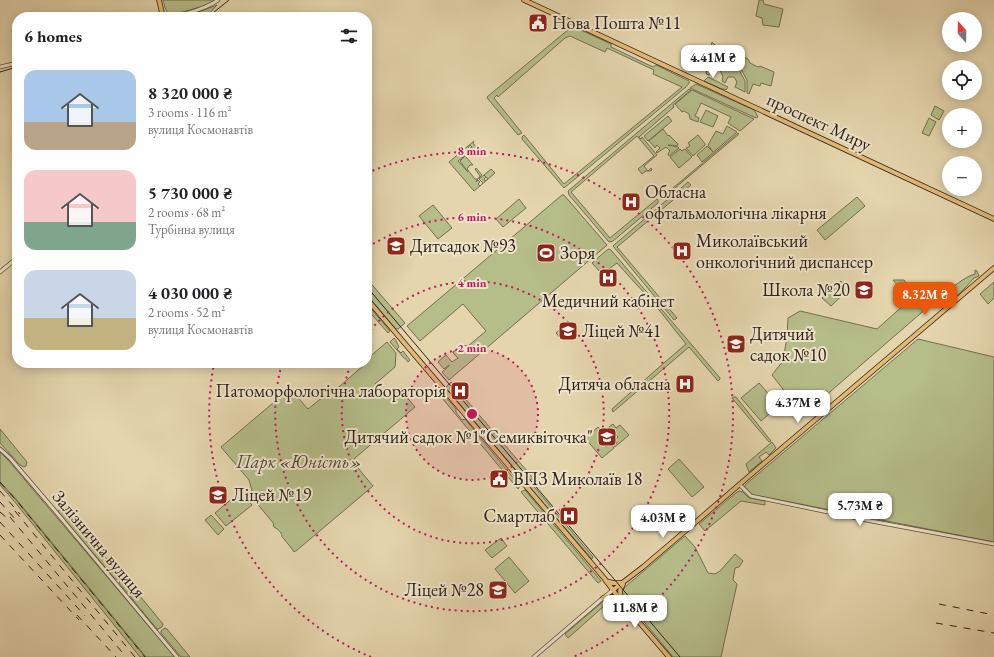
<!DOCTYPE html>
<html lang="en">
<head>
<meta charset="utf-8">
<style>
  body { margin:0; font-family:"EB Garamond",serif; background:#f6f6f6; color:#202124; height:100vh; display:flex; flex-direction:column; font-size:15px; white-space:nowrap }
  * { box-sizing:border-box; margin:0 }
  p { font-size:13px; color:#757577 }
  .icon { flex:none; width:22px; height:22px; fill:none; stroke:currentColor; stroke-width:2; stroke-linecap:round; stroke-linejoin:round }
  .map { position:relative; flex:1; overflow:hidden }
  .drawer { position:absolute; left:12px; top:12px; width:360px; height:356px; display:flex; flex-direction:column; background:#fff; border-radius:16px; box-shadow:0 2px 10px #0003 }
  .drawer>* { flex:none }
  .needle { width:26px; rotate:340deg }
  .controls { position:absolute; left:942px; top:12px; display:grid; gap:8px }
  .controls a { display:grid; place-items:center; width:40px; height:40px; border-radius:50%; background:#fff; box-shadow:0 2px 10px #0003; font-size:20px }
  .price { position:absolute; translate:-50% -34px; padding:0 9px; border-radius:8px; background:#fff; color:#222; font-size:13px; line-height:26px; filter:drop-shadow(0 1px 2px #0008) }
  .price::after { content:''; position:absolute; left:50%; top:24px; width:12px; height:9px; margin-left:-6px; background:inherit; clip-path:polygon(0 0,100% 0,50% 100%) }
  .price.selected { background:#ea580c; color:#fff }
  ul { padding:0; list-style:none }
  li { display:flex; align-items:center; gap:12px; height:100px; padding:0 12px }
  li span { display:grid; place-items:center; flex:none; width:112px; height:80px; border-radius:12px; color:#555 }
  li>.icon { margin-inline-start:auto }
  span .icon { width:48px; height:48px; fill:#fffc; stroke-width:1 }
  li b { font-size:17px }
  h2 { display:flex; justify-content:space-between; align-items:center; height:48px; padding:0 12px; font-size:17px }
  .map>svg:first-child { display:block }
</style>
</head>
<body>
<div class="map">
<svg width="994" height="657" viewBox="0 0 994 657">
  <rect width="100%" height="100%" fill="#e4d5ad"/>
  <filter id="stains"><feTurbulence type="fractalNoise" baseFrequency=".005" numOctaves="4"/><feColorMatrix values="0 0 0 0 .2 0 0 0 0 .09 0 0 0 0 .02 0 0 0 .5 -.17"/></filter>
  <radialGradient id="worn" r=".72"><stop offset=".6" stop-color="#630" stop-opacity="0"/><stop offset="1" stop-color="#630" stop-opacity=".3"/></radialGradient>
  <path fill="#b5bd89" stroke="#726e50" d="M163 0H214V1L207 5 172 15C165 13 165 6 163 0Z
    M759 0H763L764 4 783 9 779 27 763 25 762 18 756 16Z
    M217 5 206 17H185Z
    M574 27 611 44V47L653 67 656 65 689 81C690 84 687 85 686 87L564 188 522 139V137L524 135 564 184 682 87 653 74 654 70 607 48 605 52 570 36 565 38 498 97 497 95 494 98 522 133 518 135 488 99 487 97 569 29Z
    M712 42 715 45 725 50 717 69 709 75 706 74Z
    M728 51H730L748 59 750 63 758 67 760 66 774 72 771 86 761 83 760 86 753 84 749 94 747 93V80L738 64 719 69Z
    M737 66 745 81V92L735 87 737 82 734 77H728L725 83 722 81 723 77 720 70Z
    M708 77 728 87 726 90 724 89H722L704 81Z
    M696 84 754 110 756 113 758 117 756 118 690 88Z
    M689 89 691 90 673 105 674 107 639 137 641 139 642 137 657 155 644 166 648 171 651 168 652 170 650 171H646L642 174 638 169 654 156 637 136 571 192 610 238 657 199 658 200V203L613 241 609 242 569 195 568 191Z
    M692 90 754 119 740 131 728 123 731 117 701 103 695 116 699 118 698 122 690 119 689 114 684 111 682 112 675 104Z
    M935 106 944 111 939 120 931 115Z
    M706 110 718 116 713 127 700 122Z
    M668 116 672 121 648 141 644 136Z
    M929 118 936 122 929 136 922 133Z
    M727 126 737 132 702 162 697 155 707 146 713 152 708 145 716 131 723 134Z
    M663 129 668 136 669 135 678 144 677 146 668 145 678 147 679 148 669 156 668 154 670 151 666 147 657 153 656 152 660 148 657 145 655 148 649 141Z
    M738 133 739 134 662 199H660Z
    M698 135 705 144V145L693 156 686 148 690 146 688 143Z
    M474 141 473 143 476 147 478 146V149L474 153 470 148 472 147 470 145 468 148 471 151 458 161 468 172 460 161 465 156 473 165H470L467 169 475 179H478L480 176 475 169 476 168 482 175 476 181V182L478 180 480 182 478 184 480 186 483 183 479 179 484 175 486 177 484 179 485 181 488 179 484 175 491 169 495 173 474 191 449 162Z
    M680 149 682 151 685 149 692 157 679 168 670 157Z
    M688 182 691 185 617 247 677 318 674 320 613 246 614 245Z
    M562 195H564L607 245 606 246 449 380 442 372 449 366V365L444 369 438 362 446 355 452 362 458 358 453 353V352L462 345 468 346 486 331 463 304 420 341 407 326Z
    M857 197 865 206 825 240 817 230Z
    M519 199 526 208 503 227 496 219Z
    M433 205 452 228 438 239 419 216Z
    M609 249 611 250 720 378V379L718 381 689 347 613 412 612 409 657 369 686 344 656 306 617 263 602 274 592 263 607 250Z
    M975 270 977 271 979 276 974 278 965 288 948 304 941 305 937 302 944 298C947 290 966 276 975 274Z
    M367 279 405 323 398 329H396L367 295Z
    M893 280H904L918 296 919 299 918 300 916 299 910 304 908 301 910 300Z
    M841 281 849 289 831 306 822 298Z
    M994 282V298L988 304 980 294Z
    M921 300 928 307 801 417 789 401 786 393 772 375 783 361 787 337 788 318 800 311 877 329 906 303 912 308 917 304 918 302Z
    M367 304 390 331 388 333 367 309Z
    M565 325 571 331 561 339 556 333Z
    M394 338C397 341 397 344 399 347L397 349 401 353 403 351 410 360 408 362 405 358H404L390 342Z
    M918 339 994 357V542L754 495 752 494 745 488V485Z
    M387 342 396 353 395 367 375 384 386 396 391 392 395 393 402 388 406 393 405 395 415 407 355 458 353 462 373 486 296 551H295L294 552C291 547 287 543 284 539 280 535 283 537 281 533 279 530 276 528 274 527L273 525 274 524 255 501 249 480 221 447 286 392C297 393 301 402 308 409L323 397 325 399 364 365V363H367V359Z
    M451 382 533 478 528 482H526L446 388 447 386Z
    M759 383 773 399 769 403 775 409 761 421 741 398Z
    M439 391H441L456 409V412L462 420 465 419 520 486 518 489 437 392Z
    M734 397H736L771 441 769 442 732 398Z
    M613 424 616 428 620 425 629 435 615 447 612 442 614 441 615 444H616L617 442H615L614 441 618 437 610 429 609 427Z
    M598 427 604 434 601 436V437L599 439 606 447 611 444 614 448 602 458 585 438Z
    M0 429 27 462 26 466 24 467 20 465 0 443Z
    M772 442 776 448 769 455 766 452 759 457 762 461 749 472 746 464Z
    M0 452 8 460 175 657H146L16 499 0 482Z
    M679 459 704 487 692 497 668 469Z
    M0 483 16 500 145 657H140L14 501 0 485Z
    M531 483 593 557 592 559 529 487V485Z
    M524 490H525L601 581 598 583 521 492Z
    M241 491 252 505 226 526 215 513Z
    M739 491 743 492 749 498 765 501V505L741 501 705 531 699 524 737 492Z
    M62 508H65L120 575 121 576 119 579H115L59 513 58 511Z
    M211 515 224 529 218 535 205 520Z
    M685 536 695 547 708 573 715 574 720 571 735 554 743 561 739 567 735 568 733 580 737 584 721 657H673L622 595V592L625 587Z
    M501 538 507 546 492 558 485 550Z
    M509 557 529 581 515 593 495 569Z
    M123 578H125L163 624 162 627 158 629H157L119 583 120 581Z
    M606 599H612L568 638 565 634Z
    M165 628 167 629 190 657H181L161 633V631Z"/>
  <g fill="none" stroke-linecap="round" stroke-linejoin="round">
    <defs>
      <path id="minor" d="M176 17C190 12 206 9 218 0
        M0 67 17 63
        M0 272 17 258
        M0 449 10 458 56 512 177 657
        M740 485 751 496 871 521 994 544
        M534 657 603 598 613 590"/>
      <path id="major" d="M159 0 163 17
        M524 0 994 219
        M367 299 604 578 621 601 669 657
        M606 581 613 583H621
        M613 590 643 567 690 527 768 460 994 268
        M603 598C609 596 614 596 620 600
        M621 598 620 591 623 584"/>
    </defs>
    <use href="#minor" stroke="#5c4d3d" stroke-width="4.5"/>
    <use href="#major" stroke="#2f2018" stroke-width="5.5"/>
    <use href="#minor" stroke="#ede4ca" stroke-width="3"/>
    <use href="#major" stroke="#e2ba76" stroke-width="4"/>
    <path stroke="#2f2018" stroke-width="1" d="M208 17 229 0
      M0 72 17 67
      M367 287 680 657"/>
    <path stroke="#2f2018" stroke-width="1" stroke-dasharray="7 7" stroke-linecap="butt" d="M0 482 16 500 145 657
      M0 491 20 514
      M0 502 16 520
      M15 511 135 657
      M0 512 7 518
      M10 517 126 657
      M0 522 85 616
      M0 535 79 620
      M939 604 994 615
      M77 615 116 657
      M936 623 994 633"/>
  </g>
  <circle cx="472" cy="414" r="66" fill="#c2185b" fill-opacity=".12"/>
  <g fill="none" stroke="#c2185b" stroke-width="2" stroke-dasharray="2 4">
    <circle cx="472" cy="414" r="66"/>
    <path d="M367 335A131 131 0 1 1 351 364"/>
    <path d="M368 247A197 197 0 1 1 282 363"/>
    <path d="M371 657A263 263 0 0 1 214 364M367 173A263 263 0 1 1 573 657"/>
  </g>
  <defs>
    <symbol id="civic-square" viewBox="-11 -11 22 22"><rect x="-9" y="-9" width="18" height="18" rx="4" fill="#8f2418" stroke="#ede4ca"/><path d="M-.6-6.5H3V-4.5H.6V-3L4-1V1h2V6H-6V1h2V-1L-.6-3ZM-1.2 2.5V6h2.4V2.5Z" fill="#fff"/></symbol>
    <symbol id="hospital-square" viewBox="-11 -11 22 22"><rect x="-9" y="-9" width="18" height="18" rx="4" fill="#8f2418" stroke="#ede4ca"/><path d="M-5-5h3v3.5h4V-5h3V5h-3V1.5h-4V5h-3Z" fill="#fff"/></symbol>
    <symbol id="school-square" viewBox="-11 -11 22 22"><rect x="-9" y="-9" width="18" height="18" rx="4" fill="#8f2418" stroke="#ede4ca"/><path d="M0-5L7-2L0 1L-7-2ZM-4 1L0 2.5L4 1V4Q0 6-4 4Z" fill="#fff"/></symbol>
    <symbol id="stadium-square" viewBox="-11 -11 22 22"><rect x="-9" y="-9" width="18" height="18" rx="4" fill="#8f2418" stroke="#ede4ca"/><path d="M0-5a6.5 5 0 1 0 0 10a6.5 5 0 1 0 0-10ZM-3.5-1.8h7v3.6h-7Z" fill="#fff"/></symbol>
  </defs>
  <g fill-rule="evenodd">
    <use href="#civic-square" x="527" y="12" width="22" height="22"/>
    <use href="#hospital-square" x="620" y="191" width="22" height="22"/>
    <use href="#school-square" x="385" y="235" width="22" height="22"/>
    <use href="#hospital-square" x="671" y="240" width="22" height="22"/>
    <use href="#stadium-square" x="535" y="242" width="22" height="22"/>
    <use href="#hospital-square" x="597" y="267" width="22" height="22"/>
    <use href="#school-square" x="853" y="279" width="22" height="22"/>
    <use href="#school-square" x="557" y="320" width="22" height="22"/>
    <use href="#school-square" x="725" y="333" width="22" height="22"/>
    <use href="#hospital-square" x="674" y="373" width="22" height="22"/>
    <use href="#hospital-square" x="449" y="380" width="22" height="22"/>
    <use href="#school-square" x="596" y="426" width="22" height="22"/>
    <use href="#civic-square" x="488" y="468" width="22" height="22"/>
    <use href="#school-square" x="207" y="484" width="22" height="22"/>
    <use href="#hospital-square" x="558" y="505" width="22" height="22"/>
    <use href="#school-square" x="487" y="579" width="22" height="22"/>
  </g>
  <g text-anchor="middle" stroke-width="4" stroke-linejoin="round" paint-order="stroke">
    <g font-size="18" fill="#2f2018" stroke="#ede4ca" text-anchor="start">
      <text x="552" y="29">Нова Пошта №11</text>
      <text x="645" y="198">Обласна<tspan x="645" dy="21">офтальмологічна лікарня</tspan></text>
      <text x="696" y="247">Миколаївський<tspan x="696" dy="21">онкологічний диспансер</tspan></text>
      <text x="410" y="252">Дитсадок №93</text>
      <text x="560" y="259">Зоря</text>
      <text x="850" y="296" text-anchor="end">Школа №20</text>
      <text x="608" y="307" text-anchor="middle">Медичний кабінет</text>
      <text x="582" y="337">Ліцей №41</text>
      <text x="750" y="340">Дитячий<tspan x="750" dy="21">садок №10</tspan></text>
      <text x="671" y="390" text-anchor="end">Дитяча обласна</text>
      <text x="446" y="397" text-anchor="end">Патоморфологічна лабораторія</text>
      <text x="593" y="443" text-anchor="end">Дитячий садок №1"Семиквіточка"</text>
      <text x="513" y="485">ВПЗ Миколаїв 18</text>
      <text x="232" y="501">Ліцей №19</text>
      <text x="555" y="522" text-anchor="end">Смартлаб</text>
      <text x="484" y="596" text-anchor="end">Ліцей №28</text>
    </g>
    <g font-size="18" fill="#2f2018" stroke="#ede4ca">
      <text transform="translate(819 122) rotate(25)" y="6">проспект Миру</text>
      <text transform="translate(99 544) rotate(50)" y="6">Залізнична вулиця</text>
    </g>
    <g font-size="18" font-style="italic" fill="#504734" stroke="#ede4ca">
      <text x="299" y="468">Парк «Юність»</text>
    </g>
  </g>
  <circle cx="472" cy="414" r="6" fill="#c2185b" stroke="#ede4ca" stroke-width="2"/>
  <g font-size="12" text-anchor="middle" font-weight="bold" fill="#c2185b" stroke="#ede4ca" stroke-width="4" stroke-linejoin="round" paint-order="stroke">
    <text x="472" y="155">8 min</text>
    <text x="472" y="221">6 min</text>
    <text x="472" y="287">4 min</text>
    <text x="472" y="352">2 min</text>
  </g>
  <rect width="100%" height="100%" filter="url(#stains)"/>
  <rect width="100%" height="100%" fill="url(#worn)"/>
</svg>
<div class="controls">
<a><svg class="needle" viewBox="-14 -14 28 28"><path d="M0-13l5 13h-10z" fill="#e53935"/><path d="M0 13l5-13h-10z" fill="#757577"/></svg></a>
<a><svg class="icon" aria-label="locate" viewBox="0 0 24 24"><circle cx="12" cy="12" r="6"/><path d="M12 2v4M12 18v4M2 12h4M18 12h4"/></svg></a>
<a>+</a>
<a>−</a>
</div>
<b class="price" style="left:713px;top:79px">4.41M ₴</b>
<b class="price selected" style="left:925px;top:316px">8.32M ₴</b>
<b class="price" style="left:798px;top:424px">4.37M ₴</b>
<b class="price" style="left:860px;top:527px">5.73M ₴</b>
<b class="price" style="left:663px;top:539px">4.03M ₴</b>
<b class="price" style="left:635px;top:629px">11.8M ₴</b>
<section class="drawer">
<h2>6 homes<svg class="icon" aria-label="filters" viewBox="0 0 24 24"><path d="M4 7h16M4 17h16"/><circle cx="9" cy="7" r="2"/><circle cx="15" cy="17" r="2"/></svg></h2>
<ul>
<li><span style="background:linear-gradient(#a9c7e8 65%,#b9a48a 0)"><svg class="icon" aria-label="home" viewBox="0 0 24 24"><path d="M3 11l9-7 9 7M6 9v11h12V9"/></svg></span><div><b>8 320 000 ₴</b><p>3 rooms · 116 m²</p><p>вулиця Космонавтів</p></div></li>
<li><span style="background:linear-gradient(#f6c9c9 65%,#7fa58c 0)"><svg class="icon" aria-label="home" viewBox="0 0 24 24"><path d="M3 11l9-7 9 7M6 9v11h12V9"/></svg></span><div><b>5 730 000 ₴</b><p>2 rooms · 68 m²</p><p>Турбінна вулиця</p></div></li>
<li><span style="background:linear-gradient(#c9d6e8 60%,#c2b280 0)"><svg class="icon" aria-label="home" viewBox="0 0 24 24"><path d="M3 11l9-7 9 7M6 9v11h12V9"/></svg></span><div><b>4 030 000 ₴</b><p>2 rooms · 52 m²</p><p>вулиця Космонавтів</p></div></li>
</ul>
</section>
</div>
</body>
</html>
